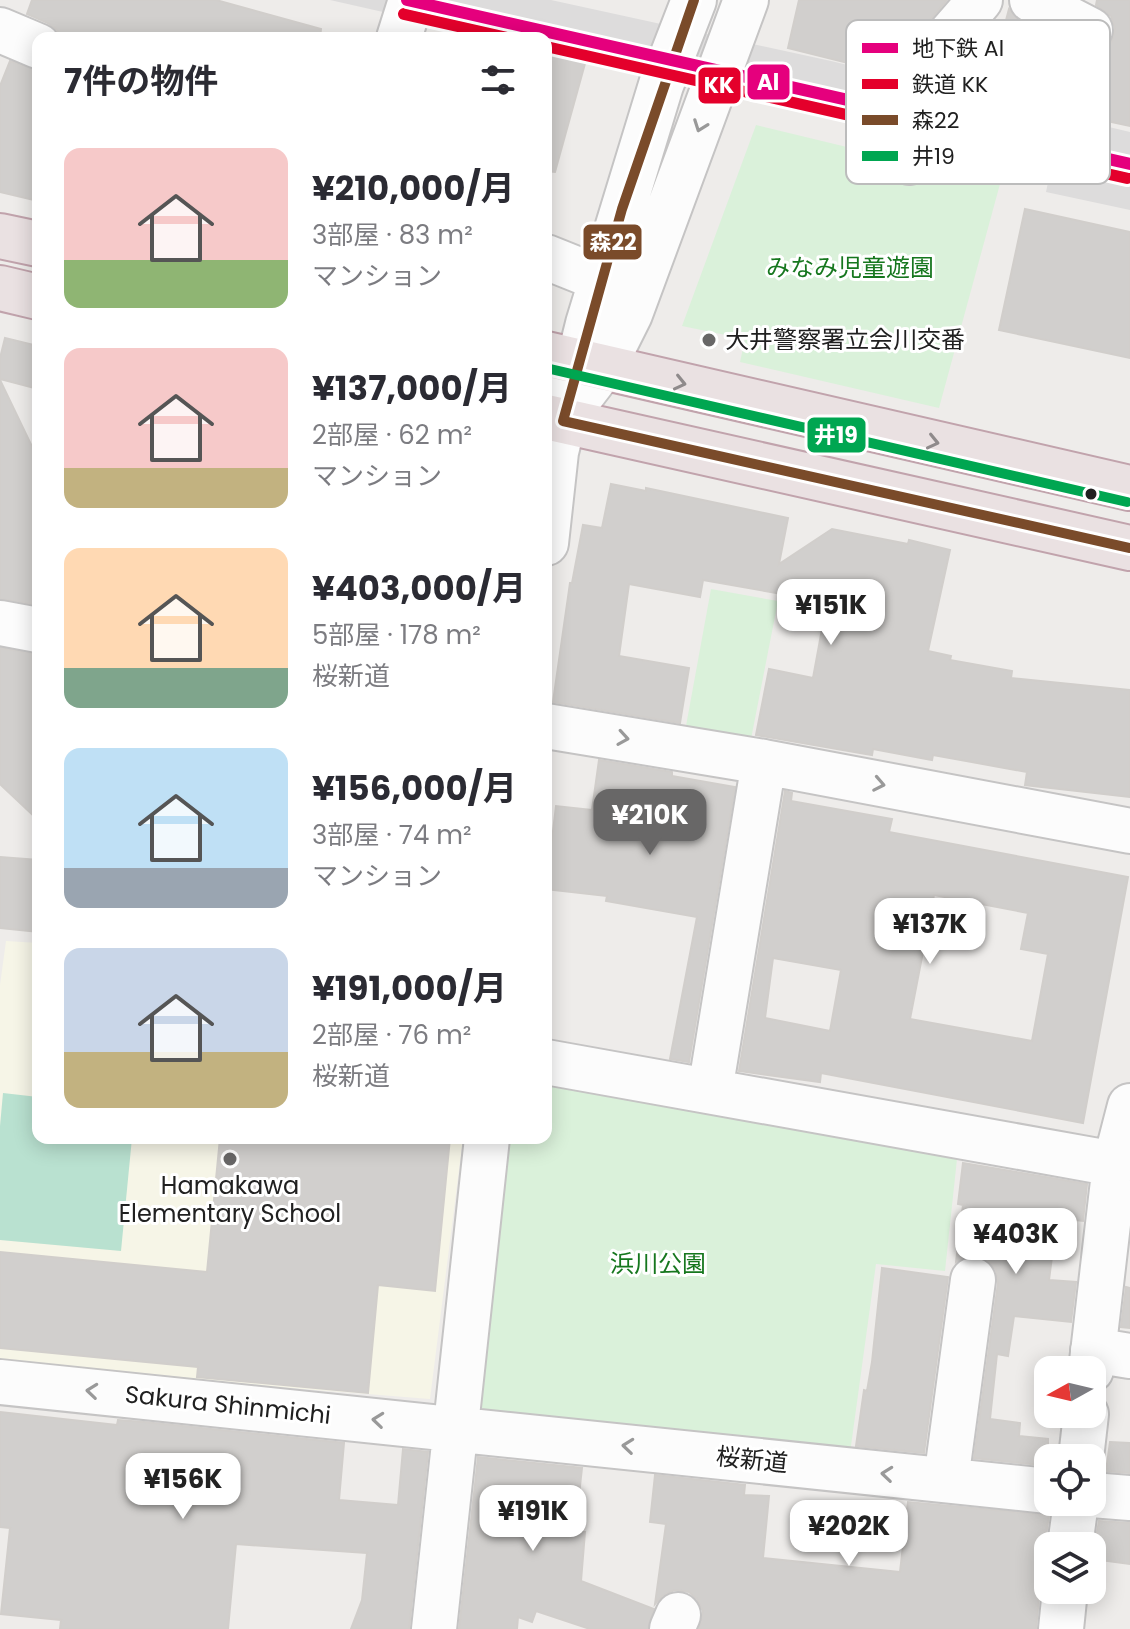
<!DOCTYPE html>
<html lang="ja">
<head>
<meta charset="utf-8">
<style>
  body { margin:0; font-family:Poppins,"Noto Sans JP",sans-serif; background:#f7f7f7; color:#2b2b33; height:100vh; display:flex; flex-direction:column; font-size:30px; white-space:nowrap }
  * { box-sizing:border-box; margin:0 }
  p { font-size:26px; color:#7c7c81 }
  .icon { flex:none; width:44px; height:44px; fill:none; stroke:currentColor; stroke-width:2; stroke-linecap:round; stroke-linejoin:round }
  .map { position:relative; flex:1; overflow:hidden }
  .panel { position:absolute; left:32px; top:32px; width:520px; height:1112px; display:flex; flex-direction:column; background:#fff; border-radius:16px; box-shadow:0 4px 20px #0003 }
  .panel>* { flex:none }
  .needle { width:52px; rotate:262deg }
  .tools { position:absolute; left:1034px; top:1356px; display:grid; gap:16px }
  .tools a { display:grid; place-items:center; width:72px; height:72px; border-radius:16px; background:#fff; box-shadow:0 4px 20px #0003; font-size:40px }
  .price { position:absolute; translate:-50% -68px; padding:0 18px; border-radius:16px; background:#fff; color:#222; font-size:26px; line-height:52px; filter:drop-shadow(0 2px 4px #0008) }
  .price::after { content:''; position:absolute; left:50%; top:48px; width:24px; height:18px; margin-left:-12px; background:inherit; clip-path:polygon(0 0,100% 0,50% 100%) }
  .price.current { background:#686767; color:#fff }
  ul { padding:0; list-style:none }
  li { display:flex; align-items:center; gap:24px; height:200px; padding:0 32px }
  li span { display:grid; place-items:center; flex:none; width:224px; height:160px; border-radius:16px; color:#555 }
  li>.icon { margin-inline-start:auto }
  span .icon { width:96px; height:96px; fill:#fffc; stroke-width:1 }
  li b { font-size:34px }
  h2 { display:flex; justify-content:space-between; align-items:center; height:96px; padding:0 32px; font-size:34px }
  .map>svg:first-child { display:block }
</style>
</head>
<body>
<div class="map">
<svg width="1130" height="1629" viewBox="0 0 1130 1629">
  <rect width="100%" height="100%" fill="#eeecea"/>
  <path fill="#f6f5e7" d="M6 941 38 943V1138H463L430 1399 0 1365V985Z"/>
  <path fill="#daf1da" d="M756 125 1000 184 939 408 740 362 745 339 682 326Z
    M711 589 778 601 751 739 686 726Z
    M546 1074 957 1159 945 1271 876 1264 850 1453 477 1408 502 1138H546Z"/>
  <path fill="#b9e1d0" d="M3 1093 38 1097V1138H132L121 1251 0 1240V1126Z"/>
  <path fill="#dddcdc" d="M330 0H551L831 61 1130 132V210L1046 192 1052 163 777 104V101L546 49V38H498Z"/>
  <path fill="#d1cfcd" stroke="#d1cecb" stroke-width="2" fill-rule="evenodd" d="M32 0H216L321 29 320 38H61L57 30 48 23 27 14Z
    M799 0H947L924 27 904 75 900 76 788 48Z
    M1097 0H1130V126L1065 112 1012 94 1011 98 969 88 968 91 953 87 968 52 995 21 1005 24 1009 9 1021 22 1079 52 1090 55 1103 51 1112 41 1115 28 1111 16 1096 5Z
    M546 49 586 60 555 172 546 171Z
    M10 61 38 70V201L0 192V86Z
    M1025 209 1130 232V358L999 330Z
    M5 338 38 346V389L0 379V358Z
    M0 380 38 459V605L0 599Z
    M611 484 646 491V488L788 518 779 564 832 529 908 544 909 540 950 550 928 651 951 656 950 660 1012 671 1011 678 1130 690V797L1025 785 1027 772 933 755 932 760 873 749 872 755 756 735 769 669 813 678 827 602 703 580 700 597 629 584 619 656 689 668 680 723 553 702 570 583H572L583 525 602 528Z
    M0 648 38 654V820L0 784Z
    M599 760 672 772V776L735 787 689 1062 670 1059 697 917 606 901 607 896 546 889 556 806 592 810Z
    M785 791 792 793 791 801 892 819 889 832 1128 877 1083 1123 821 1073 820 1082 739 1071ZM934 895 1028 913 1021 949 1048 954 1032 1041 910 1019ZM773 958 841 970 830 1031 765 1018Z
    M0 857 38 860V932L0 928Z
    M220 1138H450L435 1291 378 1285 368 1393 197 1377 198 1367 0 1348V1252L207 1272Z
    M963 1163 1087 1184 1083 1221 1057 1218 1049 1280 1076 1282 1071 1322 1014 1316 1008 1356 997 1354 990 1419 1020 1423 1019 1436 1048 1439V1466L974 1458 998 1283 996 1270 988 1260 976 1255 964 1257 956 1262 963 1205 958 1204Z
    M882 1268 948 1277 924 1453 856 1446 864 1390 867 1391 872 1362Z
    M1126 1287 1130 1288V1328L1121 1327Z
    M0 1412 117 1425 118 1420 144 1422 344 1443 339 1500 398 1505 403 1449 428 1452 409 1629H351L362 1600 367 1553 236 1544 228 1629H60L61 1620 1 1614 10 1528 0 1527Z
    M1110 1442 1130 1443V1473L1106 1471Z
    M478 1457 582 1468 575 1531 585 1532 581 1581 654 1609 648 1629H590L536 1611 532 1622 518 1617 517 1629H459Z
    M655 1475 745 1485 744 1495 769 1496 763 1558 900 1572 908 1502 1049 1515 1045 1543 1048 1559 1046 1574 1040 1587 1036 1629H699L703 1611 697 1599 689 1592 674 1590 662 1596 655 1604 666 1524 650 1522Z
    M1099 1521 1130 1523V1564L1092 1559Z"/>
  <g fill="none" stroke-linecap="round" stroke-linejoin="round">
    <defs>
      <path id="minor" d="M1032 0 1090 30
        M0 30 38 46
        M399 38 411 0
        M909 162 930 76 947 38 980 0
        M546 257 601 279
        M581 396 604 366 630 314 746 0
        M546 543 556 452 588 324 661 85 694 0
        M0 623 38 630
        M546 726 764 762 1130 831
        M546 1062 1115 1164
        M710 1091 764 762
        M1093 1350 1130 1356
        M1091 1370 1115 1164 1130 1106
        M0 1382 1048 1491
        M1081 1458 1086 1414
        M946 1480 973 1280
        M1092 1495 1130 1498
        M1070 1546 1076 1502
        M434 1629 487 1138
        M672 1629 678 1615
        M1061 1629 1065 1590"/>
      <path id="highway" d="M0 236 38 244
        M0 288 38 297
        M546 354 1130 488
        M546 417 1130 548"/>
    </defs>
    <use href="#minor" stroke="#c5c4c4" stroke-width="48"/>
    <use href="#highway" stroke="#c1a3ac" stroke-width="48"/>
    <use href="#minor" stroke="#fcfcfc" stroke-width="44"/>
    <use href="#highway" stroke="#eae1e2" stroke-width="44"/>
    <defs>
      <path id="bus-1" d="M694 0 622 209 563 421 1130 548"/>
      <path id="bus-2" d="M546 368 1127 502"/>
    </defs>
    <use href="#bus-1" stroke="#fff" stroke-width="16"/>
    <use href="#bus-2" stroke="#fff" stroke-width="16"/>
    <use href="#bus-1" stroke="#7a4b2a" stroke-width="10"/>
    <use href="#bus-2" stroke="#00a651" stroke-width="10"/>
    <defs>
      <path id="rail-1" d="M404 14 511 38
        M546 46 1127 178"/>
    </defs>
    <use href="#rail-1" stroke="#fff" stroke-width="18"/>
    <use href="#rail-1" stroke="#e4002b" stroke-width="12"/>
    <defs>
      <path id="metro-1" d="M407 0 1130 164"/>
    </defs>
    <use href="#metro-1" stroke="#fff" stroke-width="18"/>
    <use href="#metro-1" stroke="#e5007d" stroke-width="12"/>
  </g>
  <defs><path id="oneway-chevron" d="M-2-3.5L2.5 0L-2 3.5" fill="none" stroke-width="1.6" stroke-linecap="round" stroke-linejoin="round" transform="scale(2)"/></defs>
  <g stroke="#999">
    <use href="#oneway-chevron" transform="translate(700 126) rotate(110)"/>
    <use href="#oneway-chevron" transform="translate(623 738) rotate(9)"/>
    <use href="#oneway-chevron" transform="translate(879 784) rotate(11)"/>
    <use href="#oneway-chevron" transform="translate(92 1391) rotate(-174)"/>
    <use href="#oneway-chevron" transform="translate(378 1420) rotate(-174)"/>
    <use href="#oneway-chevron" transform="translate(628 1446) rotate(-174)"/>
    <use href="#oneway-chevron" transform="translate(887 1474) rotate(-174)"/>
  </g>
  <g stroke="#8f8a8b">
    <use href="#oneway-chevron" transform="translate(680 383) rotate(13)"/>
    <use href="#oneway-chevron" transform="translate(933 442) rotate(13)"/>
  </g>
  <g fill="#686767" stroke="#fff" stroke-width="3">
    <circle cx="709" cy="340" r="8"/>
    <circle cx="230" cy="1159" r="8"/>
  </g>
  <circle fill="#202020" stroke="#fff" stroke-width="3" cx="1091" cy="494" r="7"/>
  <g text-anchor="middle" stroke-width="6" stroke-linejoin="round" paint-order="stroke">
    <g font-size="24" fill="#16771e" stroke="#fff">
      <text x="850" y="276">みなみ児童遊園</text>
      <text x="658" y="1272">浜川公園</text>
    </g>
    <g font-size="24" fill="#202020" stroke="#fff" text-anchor="start">
      <text x="725" y="348">大井警察署立会川交番</text>
      <text x="230" y="1194" text-anchor="middle">Hamakawa<tspan x="230" dy="28">Elementary School</tspan></text>
    </g>
    <g font-size="24" fill="#202020" stroke="#fff">
      <text transform="translate(228 1405) rotate(6)" y="8">Sakura Shinmichi</text>
      <text transform="translate(752 1460) rotate(6)" y="8">桜新道</text>
    </g>
  </g>
  <rect x="846" y="20" width="264" height="164" rx="12" fill="#fff" stroke="#bcbcbc" stroke-width="2"/>
  <rect x="862" y="43" width="36" height="10" fill="#e5007d"/>
  <rect x="862" y="79" width="36" height="10" fill="#e4002b"/>
  <rect x="862" y="115" width="36" height="10" fill="#7a4b2a"/>
  <rect x="862" y="151" width="36" height="10" fill="#00a651"/>
  <g font-size="22" fill="#202020">
    <text x="912" y="56">地下鉄 Al</text>
    <text x="912" y="92">鉄道 KK</text>
    <text x="912" y="128">森22</text>
    <text x="912" y="164">井19</text>
  </g>
  <g stroke="#fff" stroke-width="3">
    <rect x="746" y="63" width="45" height="38" rx="8" fill="#e5007d"/>
    <rect x="697" y="66" width="45" height="39" rx="8" fill="#e4002b"/>
    <rect x="582" y="223" width="61" height="38" rx="8" fill="#7a4b2a"/>
    <rect x="806" y="416" width="61" height="38" rx="8" fill="#00a651"/>
  </g>
  <g font-size="22" text-anchor="middle" font-weight="bold" fill="#fff">
    <text x="768" y="90">Al</text>
    <text x="719" y="93">KK</text>
    <text x="613" y="250">森22</text>
    <text x="836" y="443">井19</text>
  </g>
</svg>
<div class="tools">
<a><svg class="needle" viewBox="-14 -14 28 28"><path d="M0-13l5 13h-10z" fill="#e53935"/><path d="M0 13l5-13h-10z" fill="#7c7c81"/></svg></a>
<a><svg class="icon" aria-label="locate" viewBox="0 0 24 24"><circle cx="12" cy="12" r="6"/><path d="M12 2v4M12 18v4M2 12h4M18 12h4"/></svg></a>
<a><svg class="icon" aria-label="layers" viewBox="0 0 24 24"><path d="M12 4l9 5-9 5-9-5zM3 14l9 5 9-5"/></svg></a>
</div>
<b class="price" style="left:831px;top:647px">¥151K</b>
<b class="price current" style="left:650px;top:857px">¥210K</b>
<b class="price" style="left:930px;top:966px">¥137K</b>
<b class="price" style="left:1016px;top:1276px">¥403K</b>
<b class="price" style="left:183px;top:1521px">¥156K</b>
<b class="price" style="left:533px;top:1553px">¥191K</b>
<b class="price" style="left:849px;top:1568px">¥202K</b>
<section class="panel">
<h2>7件の物件<svg class="icon" aria-label="filters" viewBox="0 0 24 24"><path d="M4 7h16M4 17h16"/><circle cx="9" cy="7" r="2"/><circle cx="15" cy="17" r="2"/></svg></h2>
<ul>
<li><span style="background:linear-gradient(#f6c9c9 70%,#8fb573 0)"><svg class="icon" aria-label="home" viewBox="0 0 24 24"><path d="M3 11l9-7 9 7M6 9v11h12V9"/></svg></span><div><b>¥210,000/月</b><p>3部屋 · 83 m²</p><p>マンション</p></div></li>
<li><span style="background:linear-gradient(#f6c9c9 75%,#c2b280 0)"><svg class="icon" aria-label="home" viewBox="0 0 24 24"><path d="M3 11l9-7 9 7M6 9v11h12V9"/></svg></span><div><b>¥137,000/月</b><p>2部屋 · 62 m²</p><p>マンション</p></div></li>
<li><span style="background:linear-gradient(#ffd9b3 75%,#7fa58c 0)"><svg class="icon" aria-label="home" viewBox="0 0 24 24"><path d="M3 11l9-7 9 7M6 9v11h12V9"/></svg></span><div><b>¥403,000/月</b><p>5部屋 · 178 m²</p><p>桜新道</p></div></li>
<li><span style="background:linear-gradient(#bfe0f5 75%,#9aa5b1 0)"><svg class="icon" aria-label="home" viewBox="0 0 24 24"><path d="M3 11l9-7 9 7M6 9v11h12V9"/></svg></span><div><b>¥156,000/月</b><p>3部屋 · 74 m²</p><p>マンション</p></div></li>
<li><span style="background:linear-gradient(#c9d6e8 65%,#c2b280 0)"><svg class="icon" aria-label="home" viewBox="0 0 24 24"><path d="M3 11l9-7 9 7M6 9v11h12V9"/></svg></span><div><b>¥191,000/月</b><p>2部屋 · 76 m²</p><p>桜新道</p></div></li>
</ul>
</section>
</div>
</body>
</html>
